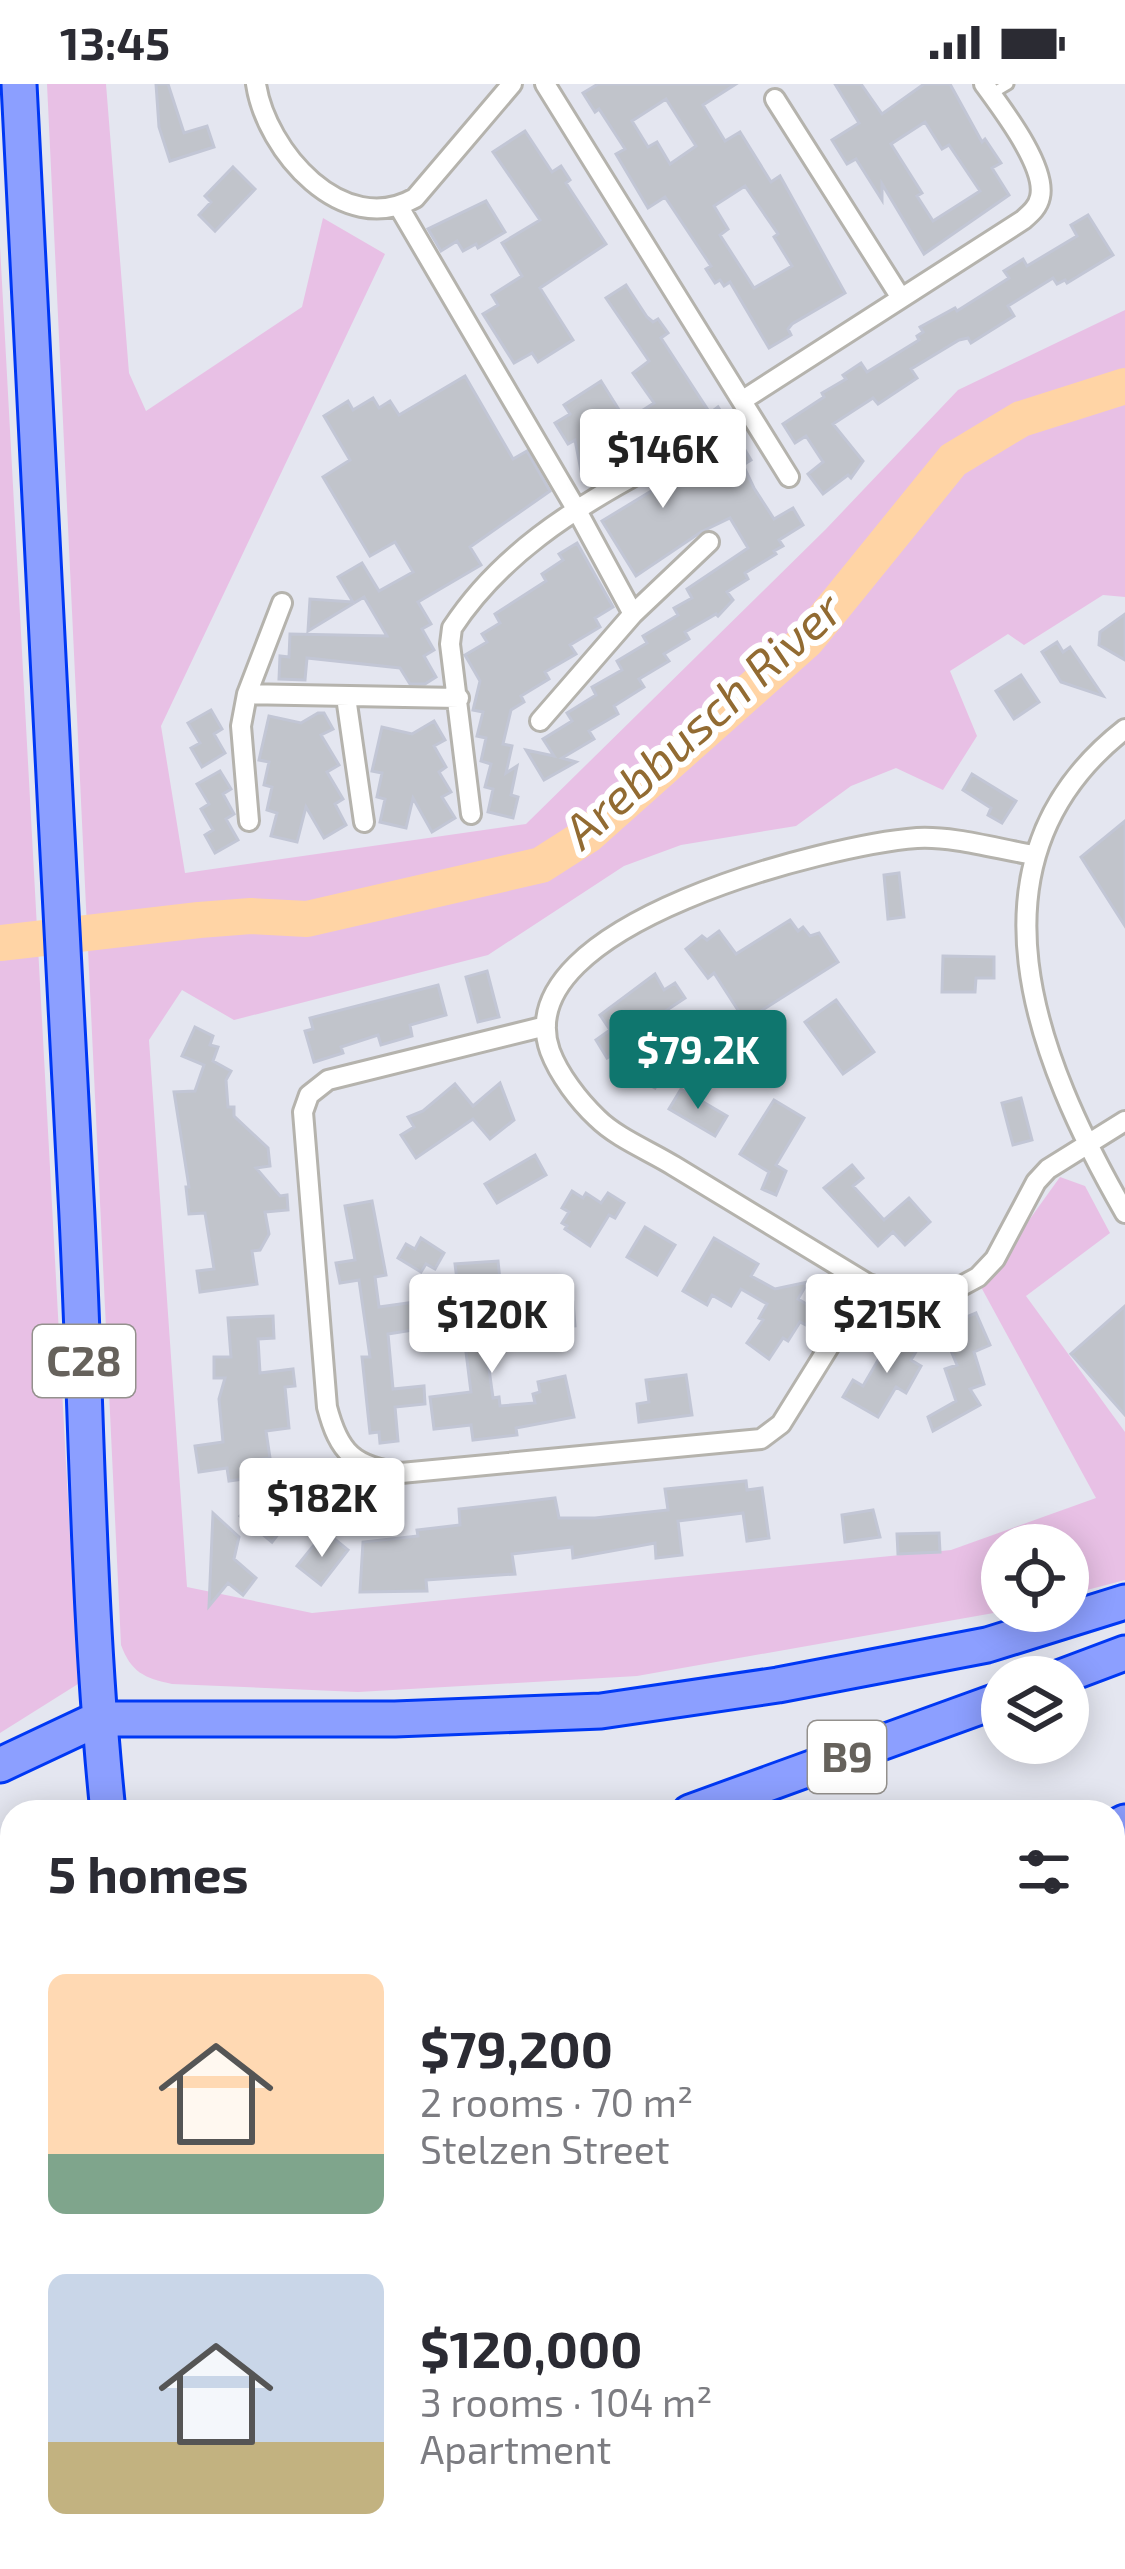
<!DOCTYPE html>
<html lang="en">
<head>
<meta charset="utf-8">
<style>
  body { margin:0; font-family:"Exo 2",sans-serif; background:#f2f2f3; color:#2b2b33; height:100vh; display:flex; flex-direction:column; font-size:45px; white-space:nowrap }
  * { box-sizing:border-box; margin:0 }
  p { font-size:39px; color:#7c7c81 }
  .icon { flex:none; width:66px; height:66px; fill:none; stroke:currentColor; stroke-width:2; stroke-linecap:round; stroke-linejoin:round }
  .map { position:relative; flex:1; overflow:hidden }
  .panel { position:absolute; left:0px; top:1716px; width:1125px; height:771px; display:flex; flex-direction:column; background:#fff; border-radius:36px 36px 0 0; box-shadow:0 6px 30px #0003 }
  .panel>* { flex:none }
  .controls { position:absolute; left:981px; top:1440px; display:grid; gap:24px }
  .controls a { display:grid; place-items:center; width:108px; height:108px; border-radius:50%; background:#fff; box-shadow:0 6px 30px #0003; font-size:60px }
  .price { position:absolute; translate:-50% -102px; padding:0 27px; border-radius:12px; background:#fff; color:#222; font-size:39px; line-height:78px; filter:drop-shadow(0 3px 6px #0008) }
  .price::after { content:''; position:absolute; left:50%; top:72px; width:36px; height:27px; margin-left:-18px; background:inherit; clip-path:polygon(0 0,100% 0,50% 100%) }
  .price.current { background:#0f766e; color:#fff }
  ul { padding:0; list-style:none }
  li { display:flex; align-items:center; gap:36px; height:300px; padding:0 48px }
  li span { display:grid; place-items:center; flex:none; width:336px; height:240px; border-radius:18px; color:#555 }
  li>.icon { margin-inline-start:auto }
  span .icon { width:144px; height:144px; fill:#fffc; stroke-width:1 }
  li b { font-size:51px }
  h2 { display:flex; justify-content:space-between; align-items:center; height:144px; padding:0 48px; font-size:51px }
  .status { display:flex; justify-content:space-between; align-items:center; height:84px; padding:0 60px; background:#fff; direction:ltr }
  .status svg { height:33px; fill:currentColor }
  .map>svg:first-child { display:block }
</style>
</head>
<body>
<div class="status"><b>13:45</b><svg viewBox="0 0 49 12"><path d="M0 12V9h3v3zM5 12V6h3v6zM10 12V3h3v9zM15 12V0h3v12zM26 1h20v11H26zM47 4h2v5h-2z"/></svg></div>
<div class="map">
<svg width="1125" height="2485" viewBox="0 0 1125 2485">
  <rect width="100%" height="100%" fill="#e4e6f0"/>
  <path fill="#e8c0e5" d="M47 0H106L129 289 146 327 302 223 323 134 385 170 161 642 185 789 526 740 826 445 958 306 1125 226V513L1103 511 1024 561 1008 550 950 587 977 652 943 706 896 684 851 702 796 742 681 761 624 782 488 871 234 936 182 906 149 956 187 1503 312 1529 951 1466 1096 1414 981 1203 1060 1093 1085 1102 1110 1149 1026 1212 1125 1348V1496L1068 1511V1461H1002L1005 1527 637 1592 358 1608 172 1600C144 1594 131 1588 121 1561Z
    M0 162 78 1600 0 1649Z
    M1125 1752V2220L1113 2232V1759Z
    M0 2240 12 2241V2475H175L177 2485H0Z
    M246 2475H880L870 2485H248Z"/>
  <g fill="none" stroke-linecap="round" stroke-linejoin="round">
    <path stroke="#ffd4a5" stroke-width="36" d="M0 859 199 836 251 832 307 835 541 781 588 751 807 556 953 376 1021 335 1125 302"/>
  </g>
  <path fill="#c1c4cb" stroke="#c2c6d5" stroke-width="3" fill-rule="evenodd" d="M156 0H168L184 49 207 42 214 63 170 77 159 43Z
    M598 0H736L703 21 725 57 740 48 771 98 780 92 845 209 792 240 788 245 791 251 769 264 730 198 724 202 720 196 715 199 706 185 711 182 665 113 648 124 616 70 625 65 599 25 595 28 583 9ZM666 15 696 62 670 80 657 58 648 63 632 37ZM745 102 778 150 774 153 792 182 754 204 720 151 728 145 714 122Z
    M835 0H861L882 30 924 0H950L982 58 985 55 1001 79 992 84 1009 111 924 170 882 100V116L856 75 847 80 832 56 859 39ZM925 38 942 65 949 61 980 107 933 137 917 112 922 109 891 60Z
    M525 47 552 88 561 82 570 96 566 99 606 160 540 204 573 256 538 278 532 269 514 279 483 230 498 221 492 211 522 192 502 159 540 136 493 68Z
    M233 83 255 105 215 147 199 131 211 118 205 112Z
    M486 117 505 148 478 164 476 160 463 167 457 157 441 167 428 145Z
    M1088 131 1113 171 1067 199 1065 196 1057 200 1053 194 1008 222 1014 232 971 259 968 254 959 256 911 285 917 294 878 320 873 314 833 340 863 377 851 394 848 391 823 410 808 390 823 378 806 352 795 359 783 340 824 313 822 309 846 295 843 291 861 279 867 288 919 256 917 252 923 248 920 243 955 224 957 227 1009 194 1004 187 1023 175 1027 182 1077 152 1071 141Z
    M626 201 647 233 653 238 658 235 668 249 661 254 710 329 718 323 730 341 751 376 743 381 754 404 774 435 793 424 803 441 779 456 783 462 774 467 776 470 745 489 748 495 727 508 733 516 718 532 716 530 685 548 689 555 664 570 669 577 639 595 644 603 614 622 618 630 589 647 594 655 562 674 576 678 544 696 526 666 554 672 543 655 572 637 567 629 596 611 592 603 622 586 617 577 647 559 643 552 678 531 674 524 692 514 687 505 748 464 730 434 701 448 636 492 602 437 699 378 672 337 645 355 647 364 624 369 626 378 602 383 604 392 583 397 575 356 568 360 555 339 570 330 564 321 601 297 626 337 654 319 633 289 649 277 606 214Z
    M465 292 513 375 527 367 550 407 470 463 481 481 418 518 431 540 422 545 434 566 424 572 436 593 425 600H410L400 584 307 574 305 596 279 595 280 572 289 573 290 550 387 552 364 513 308 547 310 515 353 518 338 493 362 479 379 507 413 488 395 458 370 472 323 393 350 376 324 332 348 317 353 326 373 314 379 324 390 317 399 331Z
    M577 459 613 523 595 534 600 543 570 561 576 570 545 588 549 595 521 612 524 618 511 626 503 660 512 662 506 689 517 682 511 711 518 713 513 734 488 728 493 705 485 703 491 680 481 677 486 654 477 652 483 628 473 626 480 597 465 571 487 558 482 550 500 539 495 530 546 497 542 490 563 476 559 470Z
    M1125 530V576L1099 561 1100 548Z
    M1057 558 1063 568 1070 563 1103 612 1061 598 1042 568Z
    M1021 591 1039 618 1014 635 996 607Z
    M211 626 222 645 214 650 225 669 202 683 191 664 200 659 188 639Z
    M318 629H324L333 645 321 651 339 681 327 688 343 715 335 720 346 741 324 754 306 723 297 758 271 752 277 729 267 726 272 703 264 701 269 678 259 676 269 632 301 639Z
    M434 637 445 656 434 662 446 683 439 688 451 708 442 713 455 734 432 748 413 714 406 744 380 738 385 715 377 713 382 689 372 687 382 643 412 650Z
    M220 687 231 705 223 710 234 730 226 735 238 756 215 769 205 751 213 746 201 725 209 720 197 700Z
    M972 690 1016 717 1002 739 988 731 991 724 963 706Z
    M1125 737V842L1081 773Z
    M899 789 904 833 888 835 884 791Z
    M790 836 798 847 803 843 810 852 819 849 838 878 745 937 714 889 708 894 686 865 702 852 707 856 719 847 736 870Z
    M943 872 994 873V894H976L975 908H942Z
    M487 887 499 933 478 938 466 893Z
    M655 890 664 906 675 899 685 914 637 946 656 975 667 981 655 1004 626 988 614 970 607 974 596 956 610 946 600 931Z
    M438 901 446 931 410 941 412 952 381 961 378 951 341 963 343 969 314 978 305 947 313 945 310 934Z
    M836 916 874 968 843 990 805 938Z
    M195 943 213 952 210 961 218 963 213 977 231 987 226 996 228 1023H234V1032L268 1064 270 1082 256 1084 280 1112 287 1111 288 1126 265 1128 269 1150 260 1166 252 1167 257 1200 200 1208 197 1187 214 1185 205 1129 189 1130 186 1103H189L174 1008 195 1007 204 981 182 972Z
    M500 999 514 1036 490 1055 473 1035 416 1074 401 1051 414 1043 408 1033 423 1027 455 1000 473 1022Z
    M681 1005 727 1032 715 1052 669 1025Z
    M1021 1014 1032 1056 1013 1061 1002 1019Z
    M774 1016 804 1034 776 1081 786 1087 776 1111 762 1105 769 1088 740 1070Z
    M535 1071 546 1091 497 1119 485 1100Z
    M852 1081 863 1094 853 1102 884 1136 909 1114 930 1138 905 1161 893 1148 878 1162 824 1104Z
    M572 1107 583 1114 586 1109 601 1119 608 1109 624 1119 615 1134 609 1131 590 1162 565 1145 567 1142 562 1139 569 1128 562 1124Z
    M372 1117 386 1191 375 1193 379 1223 415 1218 419 1245 388 1250 393 1305 424 1302 425 1320 395 1323 398 1357 380 1359 379 1348 370 1349 362 1273H370L359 1196 340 1199 336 1179 355 1176 345 1122Z
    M645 1143 675 1161 657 1191 627 1173Z
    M421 1154 444 1169 435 1185 426 1180 421 1188 398 1174 406 1160 415 1165Z
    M714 1154 758 1180 751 1192 775 1205 808 1198 798 1215 815 1225 806 1241 800 1238 788 1257 783 1254 769 1275 747 1259 763 1236 759 1234 767 1220 741 1205 731 1222 712 1211 707 1221 683 1207Z
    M498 1177 500 1196 477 1198 493 1314 499 1313 500 1322 535 1319 533 1310 540 1308 538 1298 565 1292 574 1333 516 1344 517 1351 473 1356 471 1341 434 1345 430 1313 471 1308 455 1180Z
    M529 1209 530 1221 573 1218 575 1242 514 1247 510 1211Z
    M1125 1222V1331L1071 1270Z
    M976 1229 990 1261 974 1268 984 1300 970 1305 980 1321 933 1347 928 1333 956 1317 945 1285 957 1281 947 1257 965 1250 959 1236Z
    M273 1232 274 1254 258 1255 260 1289 293 1285 295 1302 285 1303 289 1344 266 1347 270 1374 246 1377 265 1392 229 1397 227 1384 199 1388 195 1362 223 1358 219 1315 225 1294H214V1273H231L228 1234Z
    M895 1247 920 1261 911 1276 921 1282 906 1309 896 1303 878 1333 843 1313 853 1296 863 1302Z
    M686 1291 692 1331 639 1338 637 1320 649 1318 646 1296Z
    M301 1394 314 1404 272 1458 240 1432 263 1404 266 1427 282 1406 289 1411Z
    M746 1397 747 1406 762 1404 769 1454 747 1457 743 1429 678 1437 682 1471 656 1474 655 1459 573 1474 572 1463 512 1470 515 1490 426 1496 427 1507 360 1508 363 1458 418 1452 417 1446 460 1441 459 1425 555 1414 559 1434H595L668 1426 665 1405Z
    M873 1426 880 1453 845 1458 842 1431Z
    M213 1429 239 1453 234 1475 256 1494 243 1511 228 1499 209 1522Z
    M939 1449 940 1468 898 1470 897 1450Z
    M332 1453 348 1466 321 1501 297 1482 318 1456 325 1461Z"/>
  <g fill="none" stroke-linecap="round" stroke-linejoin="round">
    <defs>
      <path id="lane" d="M991 10 1008 0"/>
      <path id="street" d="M256 0C266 67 343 155 415 114L512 0
        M545 0 789 393
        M775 15 901 214
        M399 123 575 423 633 530
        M743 316 1023 136C1031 129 1038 123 1040 113 1047 83 1002 25 984 0
        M247 610 459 614
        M346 613 364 738
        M540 637 633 530 709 458
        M1125 645C956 777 1037 976 1125 1129
        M471 730 450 560 452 544C499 472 572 425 647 385
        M249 737 241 642 247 610 282 519
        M1034 771C997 765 954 752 917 754 833 760 505 840 550 967 559 991 579 1017 597 1034 617 1054 650 1067 674 1082 739 1121 803 1161 868 1200L911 1213 954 1206 978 1193 995 1175 1036 1098 1048 1085 1125 1037
        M546 942 328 996 309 1011 303 1028 327 1323C339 1369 354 1383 401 1389L761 1355 781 1340 868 1200
        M1113 2386 1125 2374
        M1019 2485 1029 2475"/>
      <path id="primary" d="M207 2475 209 2485"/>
      <path id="highway" d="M19 0C36 371 57 742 76 1113 87 1318 87 1524 108 1728
        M1061 1593 1125 1569
        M0 1681 98 1635H395L601 1627 778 1601 987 1561 1125 1518
        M690 1728 1002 1615
        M1113 1744 1125 1738
        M0 1927 12 1924
        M0 2217 12 2218"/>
    </defs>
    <use href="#lane" stroke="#b5b3ad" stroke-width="15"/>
    <use href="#street" stroke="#b5b3ad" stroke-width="24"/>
    <use href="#primary" stroke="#5474f9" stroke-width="33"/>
    <use href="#highway" stroke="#0038f4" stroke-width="39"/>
    <use href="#lane" stroke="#fff" stroke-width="9"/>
    <use href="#street" stroke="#fff" stroke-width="18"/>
    <use href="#primary" stroke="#aab0ff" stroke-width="27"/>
    <use href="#highway" stroke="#8c9fff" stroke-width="33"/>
  </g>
  <g text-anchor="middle" stroke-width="12" stroke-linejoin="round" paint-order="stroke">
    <g fill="#fff" stroke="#94918d" stroke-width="3">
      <rect x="33" y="1241" width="102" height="72" rx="9"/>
      <rect x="808" y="1637" width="78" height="72" rx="9"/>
    </g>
    <g font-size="42" font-weight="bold" fill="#66625c">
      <text x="84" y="1292">C28</text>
      <text x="847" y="1688">B9</text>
    </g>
    <g font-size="48" font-style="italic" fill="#926b32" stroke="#fff">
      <text transform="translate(703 636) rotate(-42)" y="17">Arebbusch River</text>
    </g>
  </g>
</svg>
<div class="controls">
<a><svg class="icon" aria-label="locate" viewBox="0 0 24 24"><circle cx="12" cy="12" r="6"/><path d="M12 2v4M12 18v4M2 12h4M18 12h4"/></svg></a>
<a><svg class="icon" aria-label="layers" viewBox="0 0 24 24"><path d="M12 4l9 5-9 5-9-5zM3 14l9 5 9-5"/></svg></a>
</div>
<b class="price" style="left:663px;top:427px">$146K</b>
<b class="price current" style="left:698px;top:1028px">$79.2K</b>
<b class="price" style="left:492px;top:1292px">$120K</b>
<b class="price" style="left:887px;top:1292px">$215K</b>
<b class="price" style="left:322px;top:1476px">$182K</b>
<section class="panel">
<h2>5 homes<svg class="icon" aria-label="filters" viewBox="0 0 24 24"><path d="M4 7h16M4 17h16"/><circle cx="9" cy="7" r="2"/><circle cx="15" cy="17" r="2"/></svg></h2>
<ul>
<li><span style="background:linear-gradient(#ffd9b3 75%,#7fa58c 0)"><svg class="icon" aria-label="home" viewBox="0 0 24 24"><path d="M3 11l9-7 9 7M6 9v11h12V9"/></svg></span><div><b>$79,200</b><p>2 rooms · 70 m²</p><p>Stelzen Street</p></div></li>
<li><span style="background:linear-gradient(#c9d6e8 70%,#c2b280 0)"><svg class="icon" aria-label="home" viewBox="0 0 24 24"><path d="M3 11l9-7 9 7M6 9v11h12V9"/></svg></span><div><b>$120,000</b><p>3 rooms · 104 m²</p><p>Apartment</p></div></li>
</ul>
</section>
</div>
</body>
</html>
